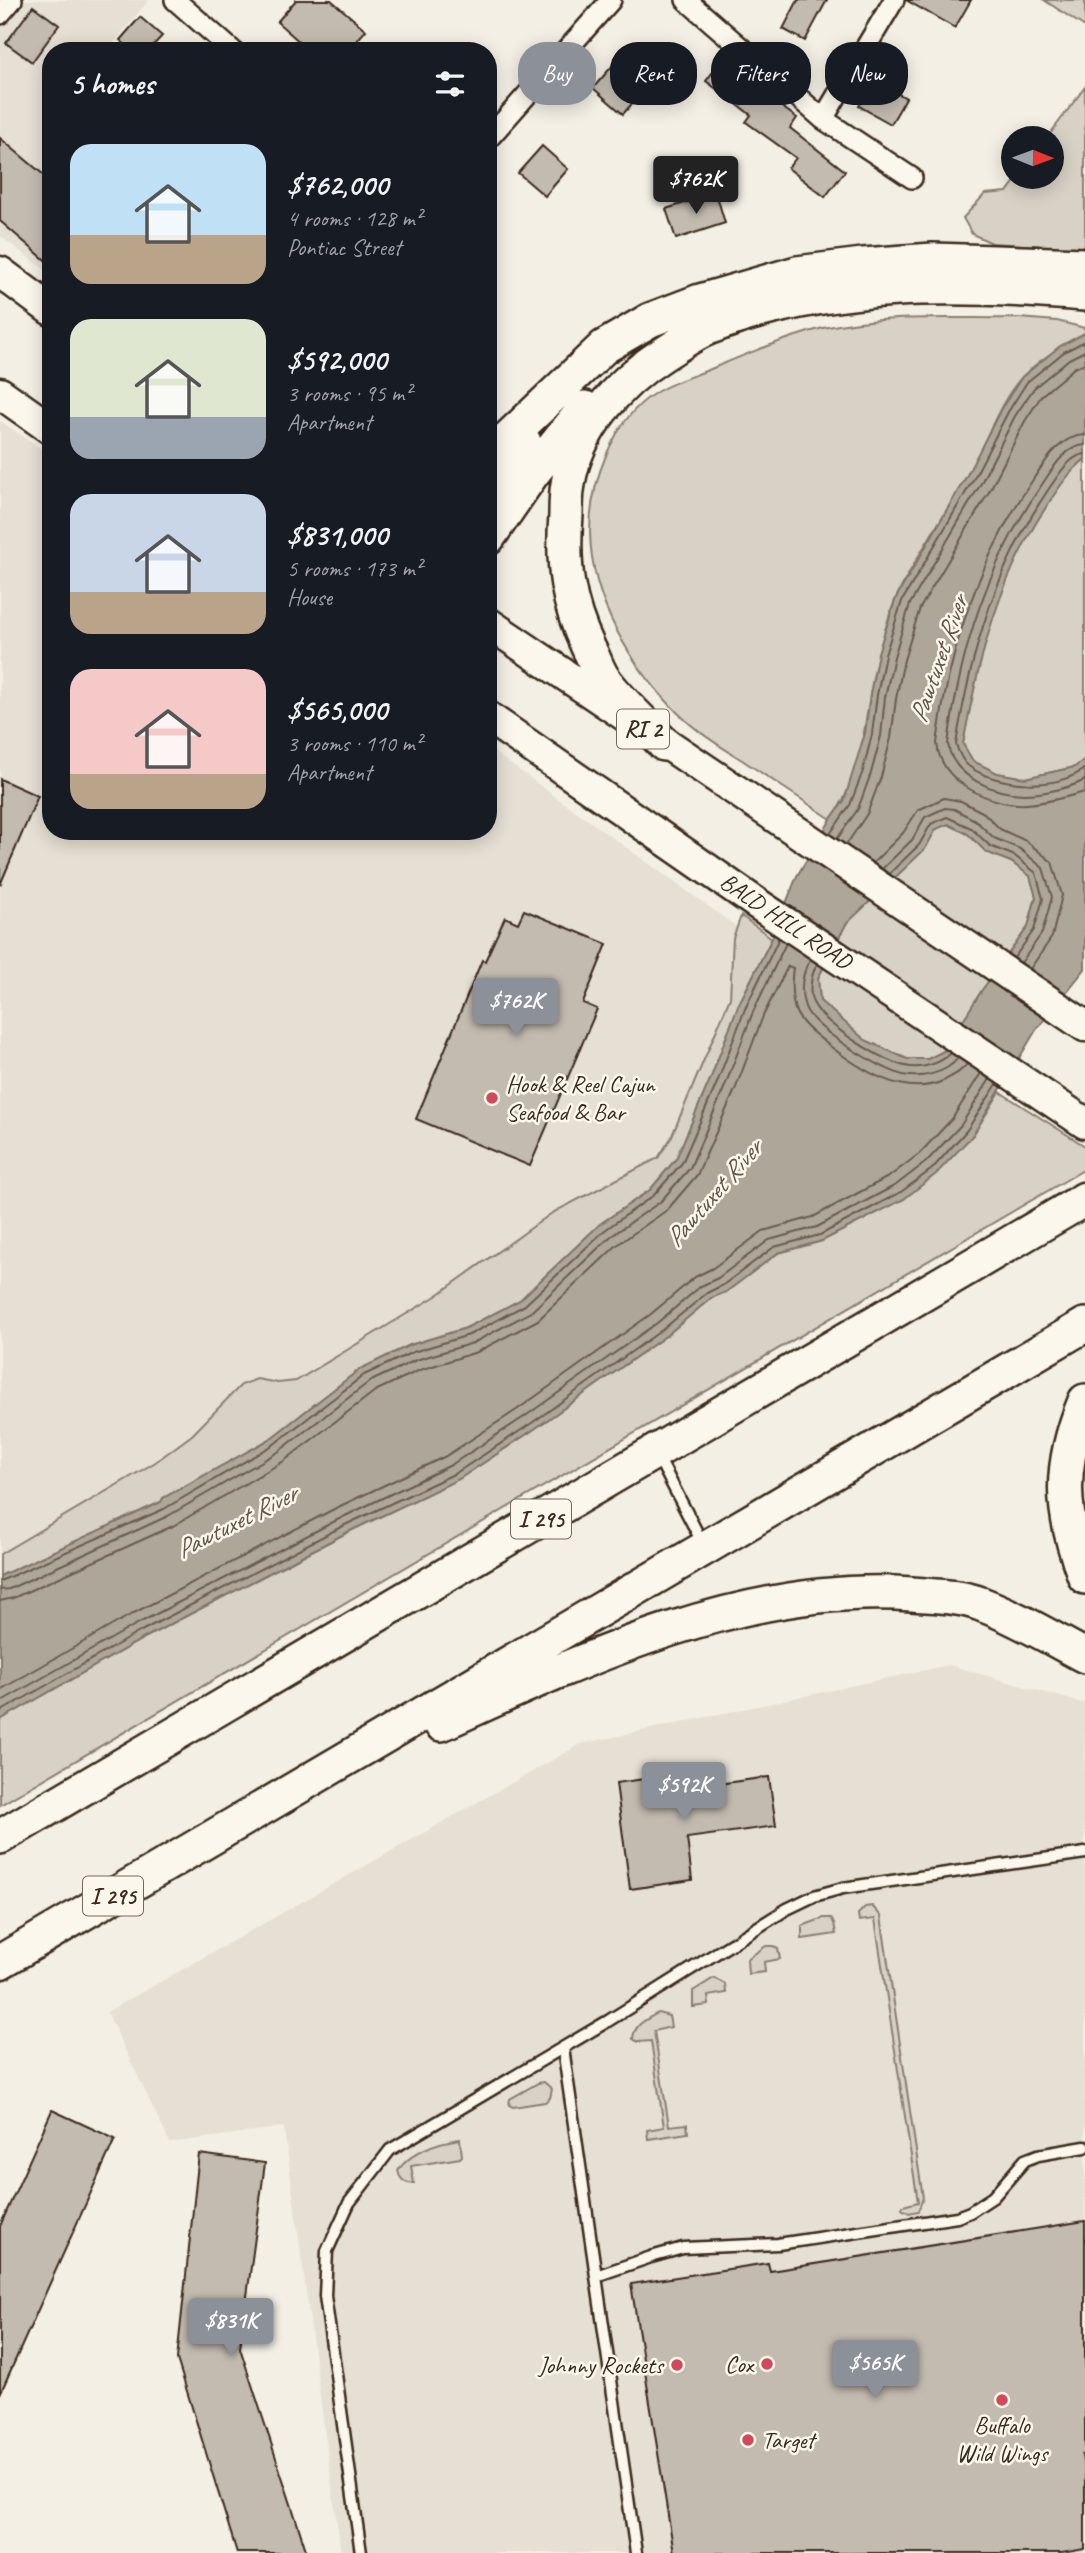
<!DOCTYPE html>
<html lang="en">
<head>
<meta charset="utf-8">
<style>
  body { margin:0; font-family:Caveat,sans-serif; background:#20242c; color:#f1f3f6; height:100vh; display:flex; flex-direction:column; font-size:26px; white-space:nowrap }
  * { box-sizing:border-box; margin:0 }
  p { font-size:23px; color:#9ea1a6 }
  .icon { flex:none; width:38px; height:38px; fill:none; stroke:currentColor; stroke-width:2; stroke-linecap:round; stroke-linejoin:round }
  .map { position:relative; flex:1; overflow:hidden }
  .drawer { position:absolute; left:42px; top:42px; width:455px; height:798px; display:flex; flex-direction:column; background:#171b24; border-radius:28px; box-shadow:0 4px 18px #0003 }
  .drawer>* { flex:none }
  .top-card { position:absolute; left:518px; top:42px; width:462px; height:63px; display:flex; gap:14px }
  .needle { width:46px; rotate:91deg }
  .controls { position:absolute; left:1001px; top:126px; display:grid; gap:14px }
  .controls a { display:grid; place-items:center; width:63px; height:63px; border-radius:50%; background:#171b24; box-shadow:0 4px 18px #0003; font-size:35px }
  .price { position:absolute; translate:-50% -60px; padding:0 16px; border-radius:7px; background:#8c9099; color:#fff; font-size:23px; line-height:46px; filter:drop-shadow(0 2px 4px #0008) }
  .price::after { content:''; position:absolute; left:50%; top:42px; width:21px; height:16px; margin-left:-10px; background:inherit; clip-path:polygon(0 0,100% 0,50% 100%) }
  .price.current { background:#222; color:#fff }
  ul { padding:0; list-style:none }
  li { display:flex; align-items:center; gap:21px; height:175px; padding:0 28px }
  li span { display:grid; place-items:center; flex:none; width:196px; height:140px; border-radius:21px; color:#555 }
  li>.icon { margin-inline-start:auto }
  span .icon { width:84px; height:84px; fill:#fffc; stroke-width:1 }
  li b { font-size:30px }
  h2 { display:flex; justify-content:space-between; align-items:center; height:84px; padding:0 28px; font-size:30px }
  .pill { padding:0 24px; border-radius:28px; background:#171b24; box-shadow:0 4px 18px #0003; font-size:24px; line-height:63px }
  .pill.current { background:#8c9099; color:#fff }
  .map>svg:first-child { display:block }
</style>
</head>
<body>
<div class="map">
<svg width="1085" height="2553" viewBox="0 0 1085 2553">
  <rect width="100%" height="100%" fill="#f3efe4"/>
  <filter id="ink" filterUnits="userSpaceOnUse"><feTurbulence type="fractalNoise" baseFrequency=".0143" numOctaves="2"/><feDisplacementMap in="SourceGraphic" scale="14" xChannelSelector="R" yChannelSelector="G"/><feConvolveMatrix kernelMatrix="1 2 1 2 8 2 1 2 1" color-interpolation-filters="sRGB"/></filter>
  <g filter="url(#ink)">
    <path fill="#e5dfd4" d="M13 0H149L107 51H51V274L0 236V15Z
      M0 421 51 455V831H488V748L769 950 684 1171 0 1576Z
      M949 1665 1085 1704V2553H341L284 2127 170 2143 107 2012 581 1744Z"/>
    <path fill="#d8d1c6" stroke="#8a7e72" stroke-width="2" d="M1044 0H1085V27Z
      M1085 87V249L992 243 972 234 963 218 985 194 1007 192 1018 177H1052V138H1047Z
      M1019 318 1057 321 1085 328V333C1063 345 1042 358 1024 375 1001 398 989 435 974 463 950 508 919 550 897 596 889 613 884 634 879 652 863 708 868 771 831 819 801 799 772 780 742 760 720 746 697 732 678 713 631 666 591 601 590 532 590 484 612 420 655 393 672 382 694 376 713 368 749 353 785 338 823 328 886 314 954 319 1019 318Z
      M1085 459V759L1075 767 1025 778 997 773 972 761 963 744C979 658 997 578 1048 504 1059 487 1069 472 1085 459Z
      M948 824 968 834 986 852 1011 862 1030 876 1036 896 1028 927 982 990 944 1051 928 1059H907L865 1040 820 1001 818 978 846 924 925 849 936 829Z
      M741 916 772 938 738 1006 710 1080 676 1159 650 1190 600 1224 520 1300 466 1328 410 1345 360 1369 270 1439 161 1502 0 1576V1554L154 1463 192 1435 241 1385 257 1379 278 1383 296 1381 436 1296 552 1213 658 1158 671 1138 730 998 733 938Z
      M1000 1092 1085 1146V1169L0 1805V1720L144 1638 348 1532 459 1479 533 1430 667 1335 711 1298 726 1291 778 1253 822 1241 904 1199 973 1135Z
      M872 1906 881 1916 923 2198 918 2211 909 2213 902 2209 903 2206 918 2202 875 1919 859 1921 858 1914 865 1907Z
      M824 1918H831L834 1923 836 1934 802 1939V1926Z
      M766 1946H773L778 1949 780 1959 764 1962 765 1972 748 1974 747 1959Z
      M714 1978 725 1984 726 1993 708 1996 709 2005 693 2007V1991Z
      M658 2013 669 2016 671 2027 654 2031 669 2126 687 2124 688 2133 648 2139 647 2130 664 2127 651 2041 638 2042 633 2039C634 2024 646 2020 658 2013Z
      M544 2082 552 2089 550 2098 545 2102 513 2107 509 2105 510 2099 538 2083Z
      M460 2139 462 2156 460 2158 411 2166 414 2183C405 2185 399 2178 398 2170 413 2151 437 2142 460 2139Z"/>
    <path fill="#afa69a" stroke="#817468" stroke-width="2" fill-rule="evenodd" d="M1085 333V459C1069 472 1059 487 1048 504 998 578 979 658 963 744L973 761 997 773 1025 778 1075 767 1085 759V969L1036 1030 973 1135 936 1174 904 1199 822 1241 778 1253 726 1292 711 1298 667 1335 533 1430 459 1479 348 1532 144 1638 0 1720V1576L161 1502 163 1498 270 1439 360 1369 410 1345 466 1328 520 1300 600 1224 650 1190 676 1159 710 1080 738 1006 772 938 797 876 831 819 844 801 865 733 870 695 878 653 896 598 966 477 1001 409 1022 377 1060 346ZM948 824 968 834 986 852 1011 862 1030 876 1036 897 1028 927 982 990 944 1051 928 1059H907L865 1040 820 1001 818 978 846 924 925 849 936 829Z"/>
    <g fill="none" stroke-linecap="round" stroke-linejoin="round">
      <path stroke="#695c50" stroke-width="2" d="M1085 435C1060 436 1046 460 1034 478 980 557 949 648 937 743 940 783 992 806 1027 804 1046 803 1067 797 1085 792
        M1085 445C1065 446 1053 468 1043 483 987 564 961 647 948 744 952 777 995 794 1025 794 1043 794 1070 788 1085 780
        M1085 454C1068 456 1057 478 1048 490 994 571 972 649 956 744 958 751 963 763 970 767 997 787 1059 791 1085 768
        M830 834 850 805 863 771 872 734 877 695 885 655 902 601 973 480 1008 412 1027 382 1064 352 1085 341
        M837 839 858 809 871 773 881 736 885 697 894 657 910 604 980 485 1015 416 1034 388 1069 359 1085 351
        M846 845 867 814 881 777 891 738 896 699 904 660 920 608 990 490 1025 421 1042 395 1074 368 1085 363
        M873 863 903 833 918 810 944 798 961 801 984 813 1000 829 1026 841 1052 862 1062 895 1052 937 1030 969
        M882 869 912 840 925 817 945 808 954 809 975 820 994 838 1020 849 1043 868 1052 897 1042 933 1021 963
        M889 874 919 845 931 824 947 817 971 828 990 846 1015 856 1036 873 1043 899 1034 930 1014 958
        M810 959C802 974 799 990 805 1007 813 1029 880 1069 903 1075 921 1079 947 1073 958 1058
        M817 964C811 975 807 994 815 1006 827 1026 882 1061 905 1066 920 1070 940 1064 951 1053
        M0 1581 164 1509 273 1445 364 1375 413 1352 469 1335 525 1305 605 1230 654 1195 682 1163 717 1083 745 1009 779 938
        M0 1590 9 1589 168 1516 278 1452 369 1382 416 1360 473 1343 531 1312 610 1237 660 1202 690 1168 725 1086 753 1012 786 943
        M0 1601 13 1598 173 1526 284 1461 375 1391 420 1370 477 1352 538 1320 617 1245 667 1210 697 1175 735 1090 763 1016 788 966 793 968C791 981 791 1000 796 1012 801 1024 816 1035 826 1043 858 1068 904 1100 945 1080 954 1075 961 1072 967 1064
        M0 1690 132 1614 336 1508 446 1456 518 1409 651 1314 695 1277 713 1268 763 1231 813 1217 890 1176 919 1154 952 1119 981 1073
        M0 1702 137 1624 341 1518 451 1465 524 1417 657 1323 701 1286 718 1278 769 1240 817 1227 896 1185 926 1162 961 1125 990 1079
        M0 1712 141 1631 345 1525 456 1473 529 1425 662 1330 707 1293 723 1285 774 1247 820 1235 901 1192 932 1169 967 1130 997 1084"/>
    </g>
    <path fill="#c3bbb0" stroke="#3b2a1e" stroke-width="2" d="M296 0H331L366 30 348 51H310L277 22Z
      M798 0H827L805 41 783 29Z
      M906 0H971L955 28Z
      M33 6 59 25 32 62 6 43Z
      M140 17 162 36 148 51H132L120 40Z
      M630 46 660 72 623 114 593 88Z
      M725 56 752 77 748 82 797 118 790 128 845 171 825 197 788 168 796 158 746 122 751 115 706 81Z
      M874 80 906 98 891 124 859 106Z
      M0 138 51 181V265L0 221Z
      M542 146 568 169 545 196 518 173Z
      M716 193 725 223 676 239 666 209Z
      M0 779 38 796 0 885Z
      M524 910 607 944 583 1003 597 1009 530 1166 416 1119 482 960 485 961 505 917 518 923Z
      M672 1775 674 1790 769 1777 776 1826 687 1838 692 1880 630 1889 616 1783Z
      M52 2110 115 2139 0 2394V2226Z
      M199 2154 265 2163 240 2348 307 2553H237L177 2359Z
      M1085 2221V2455H1082L1085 2474V2549L1062 2553H674L631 2284 768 2263 770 2271Z"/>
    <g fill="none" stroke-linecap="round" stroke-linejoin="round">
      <defs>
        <path id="lane" d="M657 1455 703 1544
          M563 2048 636 2553
          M596 2276 651 2257 683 2248 778 2244 957 2217 970 2212 993 2197 1025 2160 1038 2155 1085 2147
          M361 2553 325 2296 327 2251 349 2203 390 2150 608 2021 787 1909 814 1896 843 1888 1085 1853"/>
        <path id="street" d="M175 0 233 51
          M686 0 823 119 912 178
          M0 14 12 0
          M823 119 894 0
          M488 139 611 0"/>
        <path id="primary" d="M0 272 51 310
          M0 393 51 429
          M488 623 1085 1026
          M488 717 759 905 1085 1123"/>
        <path id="highway" d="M488 457 604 347 650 320 700 301 797 273 863 265 933 260 1085 265
          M488 493 524 442
          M488 538 532 474 585 408
          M664 744C645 723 619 701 603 678 597 669 594 658 589 649 567 603 562 566 566 515 566 505 566 494 568 484 576 430 618 383 662 355 677 346 692 334 708 328 827 280 960 284 1085 294
          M1085 1401C1058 1467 1060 1511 1085 1577
          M441 1724C587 1657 748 1582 912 1594 934 1596 960 1596 981 1604 1016 1617 1051 1638 1085 1656
          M0 1837 1085 1199
          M0 1962 1085 1325"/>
      </defs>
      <use href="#lane" stroke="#3b2a1e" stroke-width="15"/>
      <use href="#street" stroke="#3b2a1e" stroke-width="24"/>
      <use href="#primary" stroke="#3b2a1e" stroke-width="35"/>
      <use href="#highway" stroke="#3b2a1e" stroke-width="38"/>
      <use href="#lane" stroke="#fbf7ec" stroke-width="10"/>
      <use href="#street" stroke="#fbf7ec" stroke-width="19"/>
      <use href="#primary" stroke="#fbf7ec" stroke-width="30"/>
      <use href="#highway" stroke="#fbf7ec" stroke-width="33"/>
    </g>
  </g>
  <g fill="#d1495b" stroke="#fbf7ec" stroke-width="2.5">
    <circle cx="492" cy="1098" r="7"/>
    <circle cx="767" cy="2364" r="7"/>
    <circle cx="677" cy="2365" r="7"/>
    <circle cx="1002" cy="2400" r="7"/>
    <circle cx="748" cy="2440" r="7"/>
  </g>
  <g text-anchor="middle" stroke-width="5" stroke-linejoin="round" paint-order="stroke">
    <g fill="#fbf7ec" stroke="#75685c" stroke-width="2">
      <rect x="617" y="709.5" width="52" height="39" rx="5"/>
      <rect x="511" y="1499.5" width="60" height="39" rx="5"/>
      <rect x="83" y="1876.5" width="60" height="39" rx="5"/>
    </g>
    <g font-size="23" font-weight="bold" fill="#3b2a1e">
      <text x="643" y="737">RI 2</text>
      <text x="541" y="1527">I 295</text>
      <text x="113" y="1904">I 295</text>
    </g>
    <g font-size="24" fill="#3b2a1e" stroke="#fbf7ec">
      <text transform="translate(786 921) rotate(34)" y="8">BALD HILL ROAD</text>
    </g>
    <g font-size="24" fill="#3b2a1e" stroke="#fbf7ec" text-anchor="start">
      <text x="506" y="1092">Hook &amp; Reel Cajun<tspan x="506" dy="28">Seafood &amp; Bar</tspan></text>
      <text x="753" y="2372" text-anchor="end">Cox</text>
      <text x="663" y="2373" text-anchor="end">Johnny Rockets</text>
      <text x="1002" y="2433" text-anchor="middle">Buffalo<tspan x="1002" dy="28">Wild Wings</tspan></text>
      <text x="762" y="2448">Target</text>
    </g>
    <g font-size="26" font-style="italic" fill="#645549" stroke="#fbf7ec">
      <text transform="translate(938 659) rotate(-71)" y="9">Pawtuxet River</text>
      <text transform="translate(713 1193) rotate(-49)" y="9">Pawtuxet River</text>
      <text transform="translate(236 1521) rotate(-27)" y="9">Pawtuxet River</text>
    </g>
  </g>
</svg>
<div class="controls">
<a><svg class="needle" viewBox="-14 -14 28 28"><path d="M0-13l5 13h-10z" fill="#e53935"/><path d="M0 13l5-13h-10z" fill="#9ea1a6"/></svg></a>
</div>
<b class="price current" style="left:696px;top:216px">$762K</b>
<b class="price" style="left:516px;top:1038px">$762K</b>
<b class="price" style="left:684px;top:1822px">$592K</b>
<b class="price" style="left:231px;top:2358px">$831K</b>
<b class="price" style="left:875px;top:2400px">$565K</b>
<div class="top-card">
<a class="pill current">Buy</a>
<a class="pill">Rent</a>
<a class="pill">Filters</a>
<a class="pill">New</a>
</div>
<section class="drawer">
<h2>5 homes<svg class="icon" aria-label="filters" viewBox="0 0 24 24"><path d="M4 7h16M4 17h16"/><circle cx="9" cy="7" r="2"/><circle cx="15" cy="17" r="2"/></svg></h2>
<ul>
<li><span style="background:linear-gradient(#bfe0f5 65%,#b9a48a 0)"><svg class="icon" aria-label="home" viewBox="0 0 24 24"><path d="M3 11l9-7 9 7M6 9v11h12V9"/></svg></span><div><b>$762,000</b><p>4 rooms · 128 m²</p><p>Pontiac Street</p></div></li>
<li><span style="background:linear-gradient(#dfe7d0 70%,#9aa5b1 0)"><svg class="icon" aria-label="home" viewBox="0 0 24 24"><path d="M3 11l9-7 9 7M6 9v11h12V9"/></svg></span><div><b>$592,000</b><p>3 rooms · 95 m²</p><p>Apartment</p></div></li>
<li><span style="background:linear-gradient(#c9d6e8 70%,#b9a48a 0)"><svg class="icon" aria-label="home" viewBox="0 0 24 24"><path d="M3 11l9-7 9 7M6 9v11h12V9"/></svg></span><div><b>$831,000</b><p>5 rooms · 173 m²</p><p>House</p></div></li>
<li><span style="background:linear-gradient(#f6c9c9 75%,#b9a48a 0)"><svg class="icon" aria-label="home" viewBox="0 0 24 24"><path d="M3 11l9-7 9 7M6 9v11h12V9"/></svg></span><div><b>$565,000</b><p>3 rooms · 110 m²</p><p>Apartment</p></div></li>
</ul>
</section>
</div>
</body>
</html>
